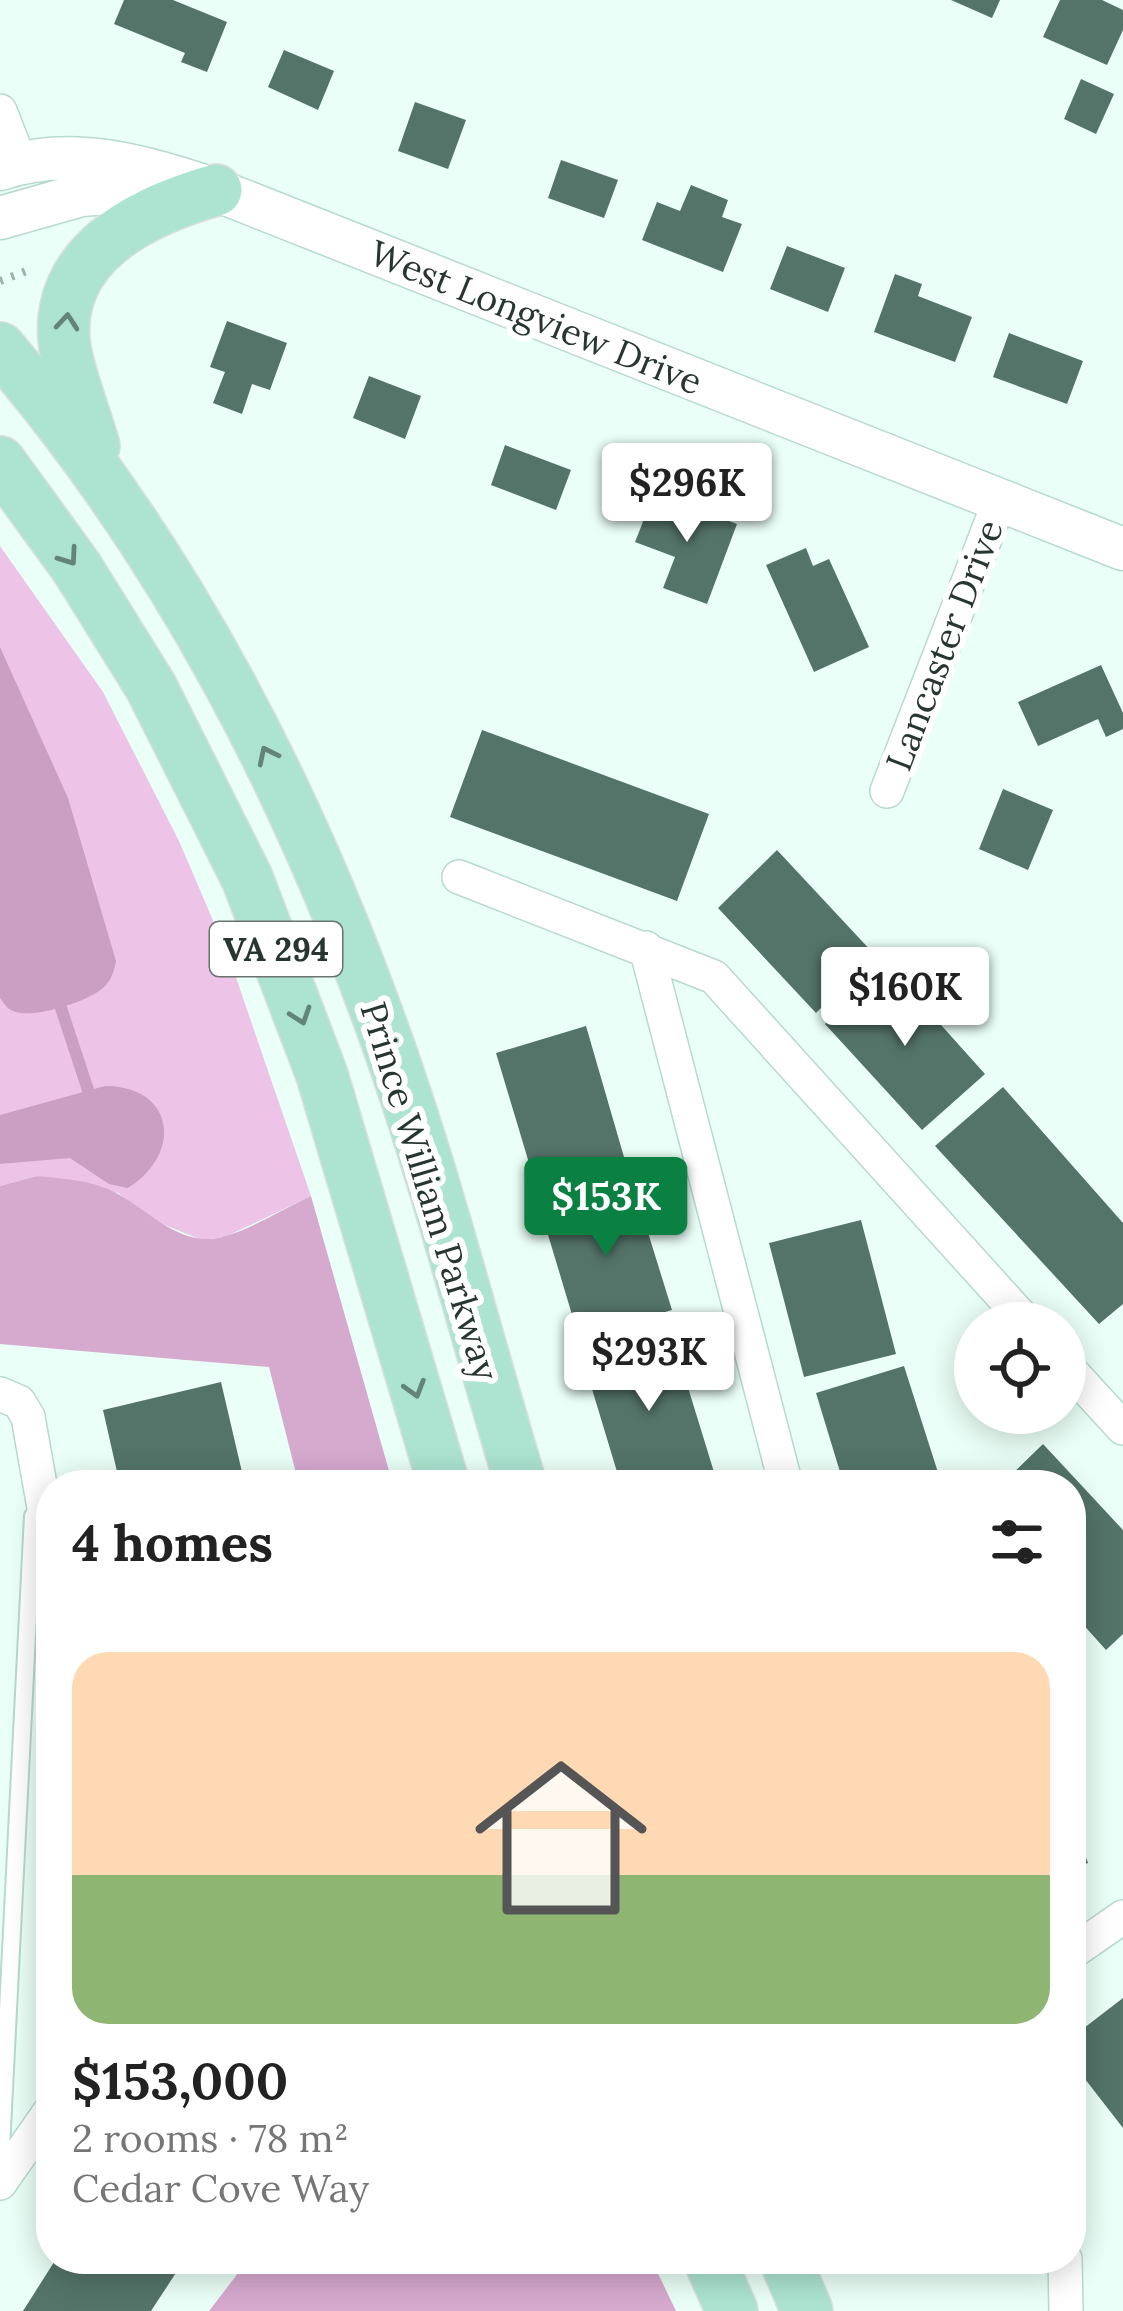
<!DOCTYPE html>
<html lang="en">
<head>
<meta charset="utf-8">
<style>
  body { margin:0; font-family:Lora,serif; background:#f2f2f2; color:#222; height:100vh; display:flex; flex-direction:column; font-size:45px; white-space:nowrap }
  * { box-sizing:border-box; margin:0 }
  p { font-size:39px; color:#767676 }
  .icon { flex:none; width:66px; height:66px; fill:none; stroke:currentColor; stroke-width:2; stroke-linecap:round; stroke-linejoin:round }
  .map { position:relative; flex:1; overflow:hidden }
  .drawer { position:absolute; left:36px; top:1470px; width:1050px; height:804px; display:flex; flex-direction:column; background:#fff; border-radius:48px; box-shadow:0 6px 30px #0003 }
  .drawer>* { flex:none }
  .tools { position:absolute; left:954px; top:1302px; display:grid; gap:24px }
  .tools a { display:grid; place-items:center; width:132px; height:132px; border-radius:50%; background:#fff; box-shadow:0 6px 30px #0003; font-size:60px }
  .price { position:absolute; translate:-50% -102px; padding:0 27px; border-radius:12px; background:#fff; color:#222; font-size:39px; line-height:78px; filter:drop-shadow(0 3px 6px #0008) }
  .price::after { content:''; position:absolute; left:50%; top:72px; width:36px; height:27px; margin-left:-18px; background:inherit; clip-path:polygon(0 0,100% 0,50% 100%) }
  .price.active { background:#0b8043; color:#fff }
  ul { padding:0; list-style:none }
  li { display:grid; align-content:center; gap:24px; height:636px; padding:0 36px }
  li+li { border-top:3px solid #e0e0e0 }
  li span { display:grid; place-items:center; height:372px; border-radius:36px; color:#555 }
  li>.icon { margin-inline-start:auto }
  span .icon { width:216px; height:216px; fill:#fffc; stroke-width:1 }
  li b { font-size:51px }
  h2 { display:flex; justify-content:space-between; align-items:center; height:144px; padding:0 36px; font-size:51px }
  .map>svg:first-child { display:block }
</style>
</head>
<body>
<div class="map">
<svg width="1123" height="2311" viewBox="0 0 1123 2311">
  <rect width="100%" height="100%" fill="#eafff7"/>
  <path fill="#edc3e7" d="M0 546 103 692 179 841 230 960 311 1196 225 1237 202 1240 155 1221 118 1193 37 1176 0 1186Z"/>
  <path fill="#d6a9cf" d="M37 1176C64 1179 94 1180 118 1194 152 1213 183 1250 226 1236 255 1227 283 1209 311 1196L393 1485H299L269 1367 0 1344V1186Z
    M249 2259H651L676 2311H209Z"/>
  <path fill="#cb9fc4" d="M0 647 68 798 116 961C114 971 112 979 104 987 90 1001 32 1020 13 1011 6 1008 4 1003 0 998Z
    M105 1086C175 1086 183 1154 128 1188L109 1184 70 1158 0 1164V1115Z"/>
  <g fill="none" stroke-linecap="round" stroke-linejoin="round">
    <path stroke="#cb9fc4" stroke-width="12" d="M61 1008 88 1090"/>
  </g>
  <path fill="#547469" d="M124 0H173L227 22 207 72 181 62 185 53 114 24Z
    M951 0H1000L992 18Z
    M1060 0H1102L1123 10V30L1107 65 1043 37Z
    M284 50 334 71 318 110 268 87Z
    M1081 79 1114 94 1096 134 1064 119Z
    M415 102 466 120 448 169 398 151Z
    M561 160 618 180 604 218 548 198Z
    M691 185 728 200 722 217 742 224 723 272 642 240 657 202 680 211Z
    M787 246 845 268 828 312 770 289Z
    M895 274 922 284 918 296 972 317 955 362 874 332Z
    M227 321 287 343 270 390 252 384 242 414 213 403 225 372 210 367Z
    M1009 333 1083 361 1067 404 993 377Z
    M369 376 421 396 405 439 353 418Z
    M505 445 571 470 556 510 491 485Z
    M654 494 737 524 707 604 663 588 675 557 635 542Z
    M806 548 813 566 829 559 869 647 814 672 766 565Z
    M1101 665 1123 713V729L1106 737 1098 719 1038 746 1018 702Z
    M482 730 709 814 677 901 450 817Z
    M1003 789 1053 810 1028 870 979 849Z
    M777 850 874 954 816 1013 718 908Z
    M889 967 985 1074 922 1130 825 1024Z
    M586 1026 624 1157 535 1183 496 1053Z
    M1003 1087 1123 1223V1304L1099 1324 935 1146Z
    M632 1181 672 1310 579 1338 540 1208Z
    M861 1220 896 1354 804 1377 769 1243Z
    M670 1329 718 1485H621L582 1356Z
    M904 1366 942 1485H844L816 1393Z
    M221 1382 245 1485H120L103 1410Z
    M1043 1444 1123 1530V1634L1106 1650 1071 1611V1485H1001Z
    M1071 1820 1088 1863 1071 1869Z
    M1123 1998V2128L1071 2061V2038Z
    M56 2259H185L151 2311H23Z"/>
  <g fill="none" stroke-linecap="round" stroke-linejoin="round">
    <defs>
      <path id="service" d="M0 2168 33 1516"/>
      <path id="minor" d="M0 111 20 162
        M887 791 1000 500
        M459 877 714 977 1027 1323
        M646 948 786 1485
        M1065 1365 1123 1428
        M0 1394 19 1402 28 1417 51 1547
        M1071 1953 1123 1917
        M0 2183 51 2110
        M1065 2259 1066 2311"/>
      <path id="tertiary" d="M0 169C74 144 145 167 216 190L1123 549
        M0 218 81 195 173 188"/>
      <path id="primary" d="M0 348C177 554 300 794 390 1050 440 1192 477 1340 521 1485
        M94 446C85 414 71 381 65 348 51 255 142 211 216 190
        M0 462 77 568 151 687 247 878 322 1075 444 1485
        M709 2259 732 2311
        M785 2259 807 2311"/>
    </defs>
    <use href="#service" stroke="#b7dacd" stroke-width="20"/>
    <use href="#minor" stroke="#b7dacd" stroke-width="36"/>
    <use href="#tertiary" stroke="#b7dacd" stroke-width="45"/>
    <use href="#primary" stroke="#dddfde" stroke-width="54"/>
    <path stroke="#a0b2ab" stroke-width="8" stroke-dasharray="3 9" stroke-linecap="butt" d="M0 281 32 269"/>
    <use href="#service" stroke="#fff" stroke-width="16"/>
    <use href="#minor" stroke="#fff" stroke-width="33"/>
    <use href="#tertiary" stroke="#fff" stroke-width="42"/>
    <use href="#primary" stroke="#ace3d1" stroke-width="51"/>
  </g>
  <defs><path id="oneway-chevron" d="M-2-3.5L2.5 0L-2 3.5" fill="none" stroke-width="1.6" stroke-linecap="round" stroke-linejoin="round" transform="scale(3)"/></defs>
  <g stroke="#638479">
    <use href="#oneway-chevron" transform="translate(67 322) rotate(-85)"/>
    <use href="#oneway-chevron" transform="translate(69 557) rotate(55)"/>
    <use href="#oneway-chevron" transform="translate(267 755) rotate(-116)"/>
    <use href="#oneway-chevron" transform="translate(301 1016) rotate(71)"/>
    <use href="#oneway-chevron" transform="translate(415 1389) rotate(73)"/>
  </g>
  <g text-anchor="middle" stroke-width="12" stroke-linejoin="round" paint-order="stroke">
    <rect fill="#fff" stroke="#68726f" stroke-width="3" x="210" y="922" width="132" height="54" rx="9"/>
    <g font-size="33" font-weight="bold" fill="#283631">
      <text x="276" y="961">VA 294</text>
    </g>
    <g font-size="36" fill="#283631" stroke="#fff">
      <text transform="translate(536 317) rotate(22)" y="13">West Longview Drive</text>
      <text transform="translate(944 645) rotate(-69)" y="13">Lancaster Drive</text>
      <text transform="translate(430 1191) rotate(73)" y="13">Prince William Parkway</text>
    </g>
  </g>
</svg>
<div class="tools">
<a><svg class="icon" aria-label="locate" viewBox="0 0 24 24"><circle cx="12" cy="12" r="6"/><path d="M12 2v4M12 18v4M2 12h4M18 12h4"/></svg></a>
</div>
<b class="price" style="left:687px;top:545px">$296K</b>
<b class="price" style="left:905px;top:1049px">$160K</b>
<b class="price active" style="left:606px;top:1259px">$153K</b>
<b class="price" style="left:649px;top:1414px">$293K</b>
<section class="drawer">
<h2>4 homes<svg class="icon" aria-label="filters" viewBox="0 0 24 24"><path d="M4 7h16M4 17h16"/><circle cx="9" cy="7" r="2"/><circle cx="15" cy="17" r="2"/></svg></h2>
<ul>
<li><span style="background:linear-gradient(#ffd9b3 60%,#8fb573 0)"><svg class="icon" aria-label="home" viewBox="0 0 24 24"><path d="M3 11l9-7 9 7M6 9v11h12V9"/></svg></span><div><b>$153,000</b><p>2 rooms · 78 m²</p><p>Cedar Cove Way</p></div></li>
</ul>
</section>
</div>
</body>
</html>
